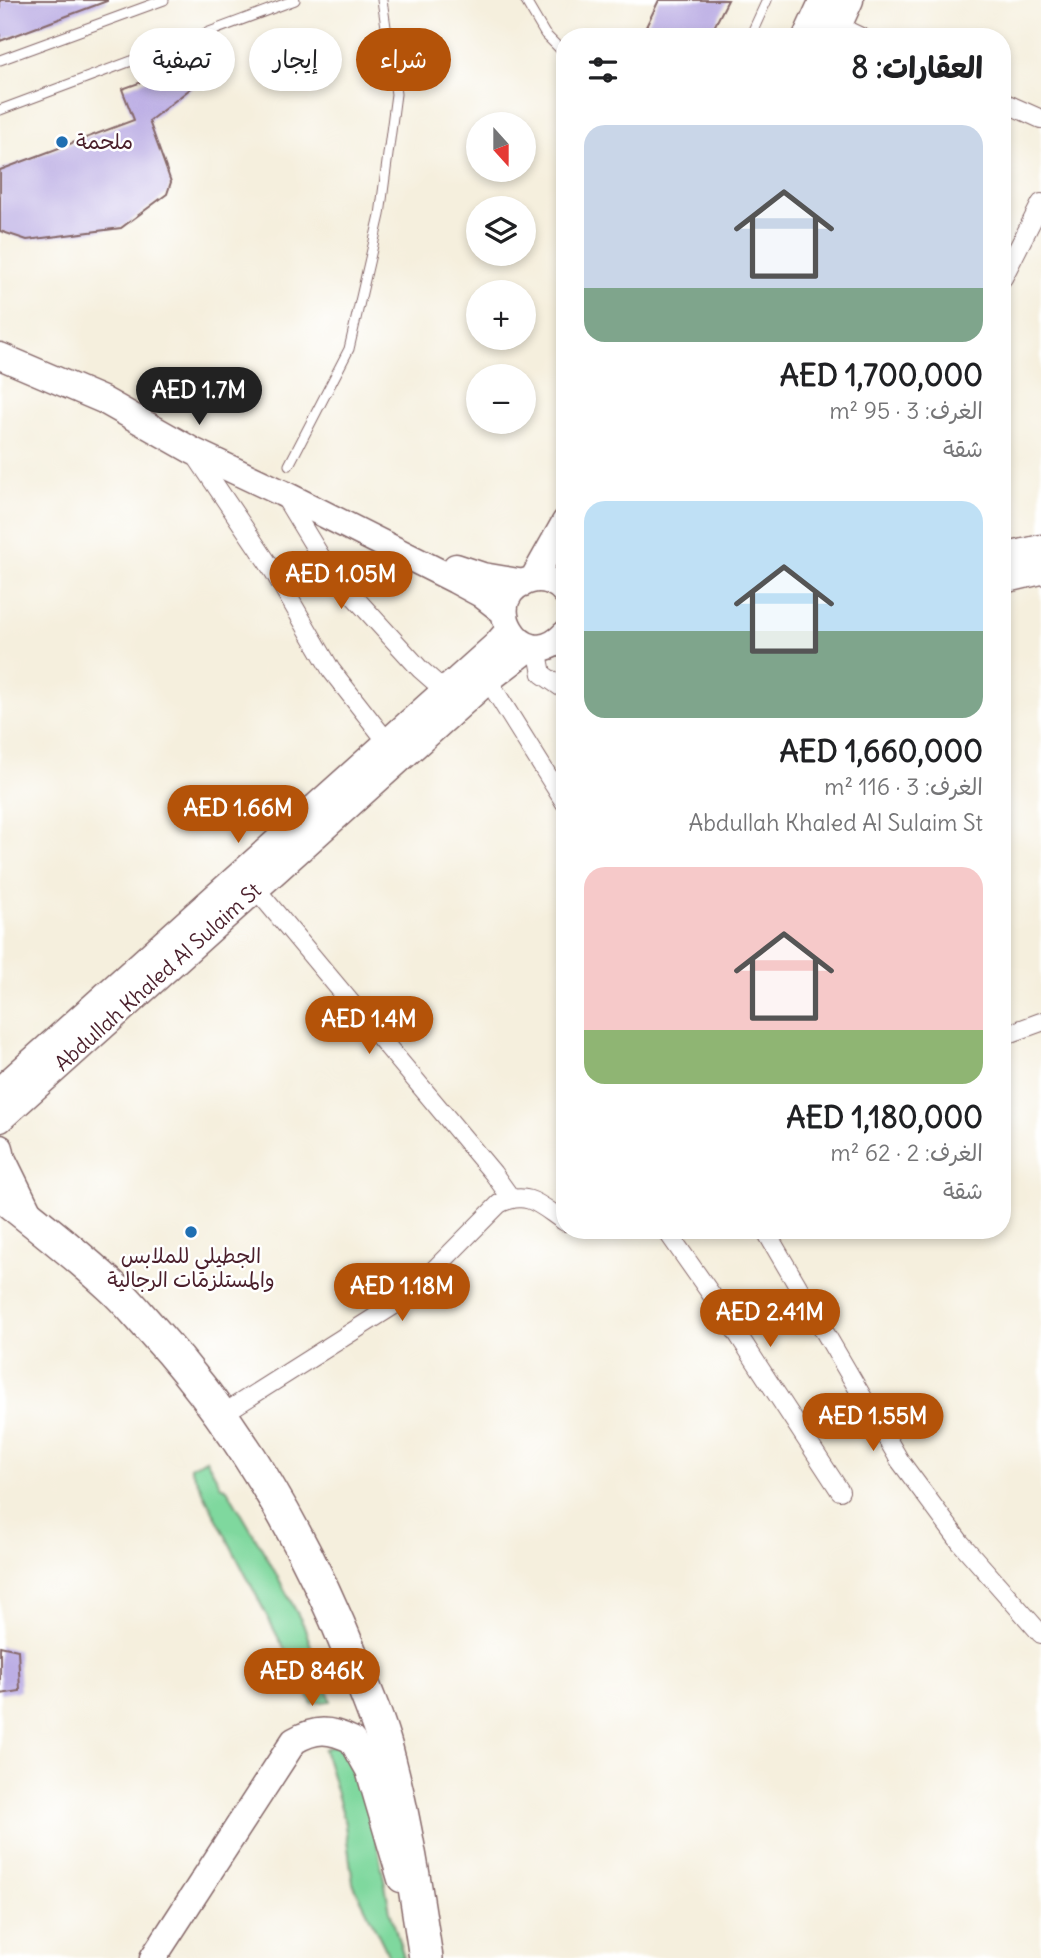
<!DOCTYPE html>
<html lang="ar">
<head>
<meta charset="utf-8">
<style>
  body { margin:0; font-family:Delius,"Playpen Sans Arabic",sans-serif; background:#f6f6f6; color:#202124; direction:rtl; height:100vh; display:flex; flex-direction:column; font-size:26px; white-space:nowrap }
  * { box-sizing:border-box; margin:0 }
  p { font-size:23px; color:#757577 }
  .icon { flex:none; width:38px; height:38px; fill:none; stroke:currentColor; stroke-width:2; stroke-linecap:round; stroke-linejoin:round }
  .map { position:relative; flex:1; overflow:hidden; direction:ltr }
  .side { position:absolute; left:556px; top:28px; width:455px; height:1211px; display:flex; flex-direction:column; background:#fff; border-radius:28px; box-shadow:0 4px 10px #0003; direction:rtl }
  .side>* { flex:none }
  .banner { position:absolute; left:21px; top:28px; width:430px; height:63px; direction:rtl; display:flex; gap:14px }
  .needle { width:46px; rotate:159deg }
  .tools { position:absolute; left:466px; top:112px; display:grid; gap:14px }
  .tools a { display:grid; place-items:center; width:70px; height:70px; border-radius:50%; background:#fff; box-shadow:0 4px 10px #0003; font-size:35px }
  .price { position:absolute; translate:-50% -60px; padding:0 16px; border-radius:24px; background:#b45309; color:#fff; font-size:23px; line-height:46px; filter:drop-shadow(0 2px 4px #0008) }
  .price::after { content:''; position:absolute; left:50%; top:42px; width:21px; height:16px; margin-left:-10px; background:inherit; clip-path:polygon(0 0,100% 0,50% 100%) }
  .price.current { background:#222; color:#fff }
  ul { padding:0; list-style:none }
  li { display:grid; align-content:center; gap:14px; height:371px; padding:0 28px }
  li span { display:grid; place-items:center; height:217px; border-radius:21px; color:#555 }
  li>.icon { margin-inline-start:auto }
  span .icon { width:126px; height:126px; fill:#fffc; stroke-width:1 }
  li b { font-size:30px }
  h2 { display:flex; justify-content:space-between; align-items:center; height:84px; padding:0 28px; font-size:30px }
  .chip { padding:0 24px; border-radius:32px; background:#fff; box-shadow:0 4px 10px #0003; font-size:24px; line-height:63px }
  .chip.current { background:#b45309; color:#fff }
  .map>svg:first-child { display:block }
</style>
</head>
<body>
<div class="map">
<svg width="1041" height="1958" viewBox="0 0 1041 1958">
  <rect width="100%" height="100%" fill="#fff"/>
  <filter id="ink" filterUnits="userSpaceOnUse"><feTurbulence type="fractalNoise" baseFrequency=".0143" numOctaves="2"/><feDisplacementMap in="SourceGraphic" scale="14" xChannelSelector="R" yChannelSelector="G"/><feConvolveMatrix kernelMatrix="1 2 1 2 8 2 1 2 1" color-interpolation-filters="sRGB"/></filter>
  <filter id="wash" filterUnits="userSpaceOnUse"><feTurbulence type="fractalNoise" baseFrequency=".00686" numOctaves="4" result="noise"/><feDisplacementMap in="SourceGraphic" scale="28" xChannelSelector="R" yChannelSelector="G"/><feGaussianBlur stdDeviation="1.57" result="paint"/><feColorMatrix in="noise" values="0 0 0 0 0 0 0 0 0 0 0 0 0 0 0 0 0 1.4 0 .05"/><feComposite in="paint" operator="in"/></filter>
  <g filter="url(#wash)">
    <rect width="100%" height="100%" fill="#f5efdd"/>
    <path fill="#7fd89e" stroke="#647c64" stroke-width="2" d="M206 1459 221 1486 227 1489 268 1559 303 1624 331 1701 312 1703 190 1467Z
      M340 1743 368 1796 390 1911 404 1958H390L353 1883 344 1818 324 1749Z"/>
    <g id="blocks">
      <path fill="#bcaee4" d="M0 0H107V1L0 41Z
        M659 0H728L709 37H641Z
        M217 55 222 64 149 121 171 182 167 194 121 228 27 240 0 231V170L134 120 122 89Z
        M0 1646 18 1650 20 1691 0 1694Z"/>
    </g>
  </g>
  <g filter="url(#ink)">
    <use href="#blocks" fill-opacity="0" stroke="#866869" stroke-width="2"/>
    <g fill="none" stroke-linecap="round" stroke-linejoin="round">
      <defs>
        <path id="lane" d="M525 0 545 34 565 54
          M750 37 767 0
          M0 60 164 0
          M0 110 295 0
          M289 465 349 349 380 215 396 94 382 0"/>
        <path id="street" d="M838 26 861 37
          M1003 102 1041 119
          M1003 278 1041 203
          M193 452 274 572 331 670 388 743
          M284 496 327 567 420 669 445 691
          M537 647 542 674 565 690
          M488 680 565 803
          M256 889 493 1173 511 1198
          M1003 1036 1041 1022
          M666 1230 718 1304 840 1491
          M765 1230 900 1461 960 1542 1041 1634
          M221 1415 407 1297 499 1204C528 1189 541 1206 565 1222"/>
        <path id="secondary" d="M806 37 823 0
          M833 37 850 0
          M0 356 103 400 193 451 282 493 455 580 481 594 504 612
          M1003 557 1041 548
          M456 567 483 576 524 583
          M533 579 565 522
          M1003 580 1041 571
          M565 592C557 582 544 577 531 580 474 593 521 681 565 634
          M0 1090 496 645 509 630
          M0 1119 488 680 531 647
          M0 1148 2 1158 31 1217
          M153 1958 294 1741C316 1728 330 1729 352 1740L369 1770 401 1879"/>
        <path id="highway" d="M0 1194C37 1223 75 1253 110 1285 126 1299 139 1316 153 1331 241 1428 305 1539 353 1660 366 1693 381 1726 389 1760 406 1825 416 1892 426 1958"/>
      </defs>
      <use href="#lane" stroke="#866869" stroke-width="11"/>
      <use href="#street" stroke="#866869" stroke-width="20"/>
      <use href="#secondary" stroke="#866869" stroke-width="29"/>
      <use href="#highway" stroke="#866869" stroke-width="36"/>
      <use href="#lane" stroke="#fff" stroke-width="9"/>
      <use href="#street" stroke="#fff" stroke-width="18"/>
      <use href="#secondary" stroke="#fff" stroke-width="26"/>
      <use href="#highway" stroke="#fff" stroke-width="33"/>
    </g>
  </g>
  <g fill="#1f6fb2" stroke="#fff" stroke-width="2.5">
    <circle cx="62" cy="142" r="7"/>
    <circle cx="191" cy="1232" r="7"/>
  </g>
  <g text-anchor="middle" stroke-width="5" stroke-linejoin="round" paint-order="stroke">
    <g font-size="21" fill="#4a1f2b" stroke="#fff" text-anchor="start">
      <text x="76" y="149">ملحمة</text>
      <text x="191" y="1263" text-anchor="middle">الجطيلي للملابس<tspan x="191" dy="24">والمستلزمات الرجالية</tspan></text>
    </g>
    <g font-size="21" fill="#4a1f2b" stroke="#fff">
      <text transform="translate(158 977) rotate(-42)" y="7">Abdullah Khaled Al Sulaim St</text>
    </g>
  </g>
</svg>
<div class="tools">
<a><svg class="needle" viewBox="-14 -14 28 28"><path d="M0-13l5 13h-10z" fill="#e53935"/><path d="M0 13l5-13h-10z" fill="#757577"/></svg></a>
<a><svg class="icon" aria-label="layers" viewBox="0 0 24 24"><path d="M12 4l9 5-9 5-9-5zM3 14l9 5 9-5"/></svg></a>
<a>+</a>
<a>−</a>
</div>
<b class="price current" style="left:199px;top:427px">AED 1.7M</b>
<b class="price" style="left:341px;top:611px">AED 1.05M</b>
<b class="price" style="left:238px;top:845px">AED 1.66M</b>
<b class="price" style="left:369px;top:1056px">AED 1.4M</b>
<b class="price" style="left:402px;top:1323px">AED 1.18M</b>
<b class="price" style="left:770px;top:1349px">AED 2.41M</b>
<b class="price" style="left:873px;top:1453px">AED 1.55M</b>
<b class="price" style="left:312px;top:1708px">AED 846K</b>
<div class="banner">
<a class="chip current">شراء</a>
<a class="chip">إيجار</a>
<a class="chip">تصفية</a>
</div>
<section class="side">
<h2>العقارات: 8<svg class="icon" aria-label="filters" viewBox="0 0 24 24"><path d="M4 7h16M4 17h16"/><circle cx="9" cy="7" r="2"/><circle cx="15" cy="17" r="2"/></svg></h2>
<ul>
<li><span style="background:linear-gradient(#c9d6e8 75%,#7fa58c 0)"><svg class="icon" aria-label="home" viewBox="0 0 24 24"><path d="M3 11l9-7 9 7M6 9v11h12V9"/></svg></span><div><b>AED 1,700,000</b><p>الغرف: 3 · 95 m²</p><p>شقة</p></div></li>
<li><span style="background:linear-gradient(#bfe0f5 60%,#7fa58c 0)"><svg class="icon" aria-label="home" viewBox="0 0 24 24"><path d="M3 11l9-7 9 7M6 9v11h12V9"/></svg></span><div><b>AED 1,660,000</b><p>الغرف: 3 · 116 m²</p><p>Abdullah Khaled Al Sulaim St</p></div></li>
<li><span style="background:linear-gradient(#f6c9c9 75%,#8fb573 0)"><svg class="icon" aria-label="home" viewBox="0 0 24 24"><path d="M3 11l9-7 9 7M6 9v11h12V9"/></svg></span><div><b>AED 1,180,000</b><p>الغرف: 2 · 62 m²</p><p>شقة</p></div></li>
</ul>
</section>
</div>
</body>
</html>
